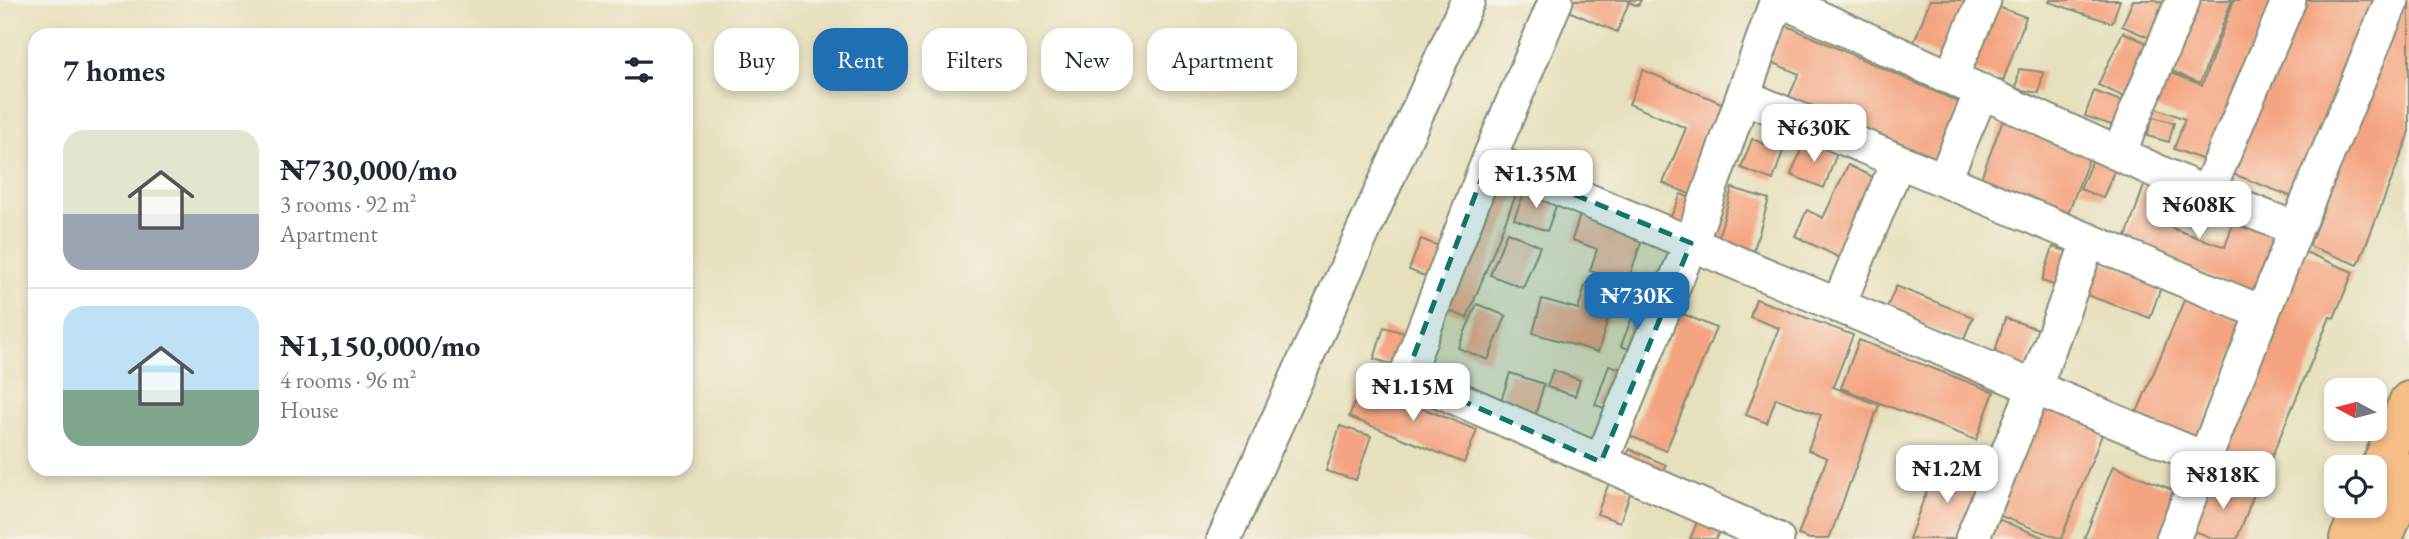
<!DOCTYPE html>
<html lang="en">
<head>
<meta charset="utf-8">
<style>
  body { margin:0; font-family:"EB Garamond",serif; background:#f6f6f7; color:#1f2937; height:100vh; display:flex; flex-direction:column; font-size:26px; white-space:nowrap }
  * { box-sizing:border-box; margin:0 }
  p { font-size:23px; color:#747a83 }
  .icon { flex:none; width:38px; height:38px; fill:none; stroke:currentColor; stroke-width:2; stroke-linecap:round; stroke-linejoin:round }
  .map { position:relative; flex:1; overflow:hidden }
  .sheet { position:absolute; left:28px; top:28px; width:665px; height:448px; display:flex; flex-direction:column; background:#fff; border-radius:21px; box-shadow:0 4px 10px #0003 }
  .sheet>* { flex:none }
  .top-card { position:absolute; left:714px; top:28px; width:665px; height:63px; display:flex; gap:14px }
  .needle { width:46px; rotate:277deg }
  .controls { position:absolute; left:2324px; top:378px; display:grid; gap:14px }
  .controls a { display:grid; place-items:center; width:63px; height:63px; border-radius:14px; background:#fff; box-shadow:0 4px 10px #0003; font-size:35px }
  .price { position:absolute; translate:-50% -60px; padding:0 16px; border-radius:14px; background:#fff; color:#222; font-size:23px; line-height:46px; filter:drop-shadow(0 2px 4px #0008) }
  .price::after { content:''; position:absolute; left:50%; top:42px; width:21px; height:16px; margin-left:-10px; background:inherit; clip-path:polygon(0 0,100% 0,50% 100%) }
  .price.current { background:#1f6fb2; color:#fff }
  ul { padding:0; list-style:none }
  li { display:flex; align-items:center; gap:21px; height:175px; padding:0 35px }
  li+li { border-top:2px solid #e0e1e3 }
  li span { display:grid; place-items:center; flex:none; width:196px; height:140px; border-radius:21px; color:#555 }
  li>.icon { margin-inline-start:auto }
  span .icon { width:84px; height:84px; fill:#fffc; stroke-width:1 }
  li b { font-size:30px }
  h2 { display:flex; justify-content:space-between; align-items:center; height:84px; padding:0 35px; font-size:30px }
  .tag { padding:0 24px; border-radius:21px; background:#fff; box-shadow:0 4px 10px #0003; font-size:24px; line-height:63px }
  .tag.current { background:#1f6fb2; color:#fff }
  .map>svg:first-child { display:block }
</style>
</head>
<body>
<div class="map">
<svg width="2409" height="539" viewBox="0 0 2409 539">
  <rect width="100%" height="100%" fill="#f7f3e8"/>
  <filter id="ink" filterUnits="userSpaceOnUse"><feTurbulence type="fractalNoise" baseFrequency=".0143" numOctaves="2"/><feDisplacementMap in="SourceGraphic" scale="14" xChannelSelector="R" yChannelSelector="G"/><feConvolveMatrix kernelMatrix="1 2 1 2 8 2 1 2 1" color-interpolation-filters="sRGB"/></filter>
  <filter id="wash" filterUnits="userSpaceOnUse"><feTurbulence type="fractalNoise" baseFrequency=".00686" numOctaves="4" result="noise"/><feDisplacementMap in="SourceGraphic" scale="28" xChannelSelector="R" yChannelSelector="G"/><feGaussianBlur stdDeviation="1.57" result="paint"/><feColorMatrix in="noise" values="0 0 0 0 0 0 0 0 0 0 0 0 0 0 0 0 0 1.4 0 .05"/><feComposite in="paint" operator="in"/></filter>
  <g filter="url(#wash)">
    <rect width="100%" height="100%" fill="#e7e0bd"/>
    <g id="blocks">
      <path fill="#f4a480" d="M1570 0H1641L1638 6 1629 2 1617 32 1566 10Z
        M1930 0H1970L1947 58 1913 45Z
        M2050 0H2120L2112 23 2049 2Z
        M2133 0H2156L2172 7 2157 41 2122 26Z
        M2199 0H2232L2200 83 2171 71Z
        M2234 0H2272L2212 163 2174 149 2185 119 2156 108 2169 72 2202 85Z
        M2300 0H2375L2298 199 2233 174Z
        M2406 0H2409V135L2358 265 2309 246Z
        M1993 5 2026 17 2003 81 1970 69Z
        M1785 25 1961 103 1933 167 1786 103 1799 74 1769 61Z
        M2123 32 2151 45 2127 98 2098 85Z
        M2019 69 2043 72 2039 93 2016 89Z
        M1643 70 1738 110 1701 199 1663 183 1686 128 1629 104Z
        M2094 91 2129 104 2120 128 2085 116Z
        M2004 117 2092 151 2067 216 1979 183Z
        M2153 117 2174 123 2169 142 2147 136Z
        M1752 139 1783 151 1773 180 1741 168Z
        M1805 140 1837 153 1824 188 1791 175Z
        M2094 156 2117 164 2103 198 2080 189Z
        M1848 165 1881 181 1842 259 1795 236 1807 210 1823 218Z
        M1493 177 1519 187 1467 318 1442 308Z
        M2147 177 2185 191 2171 228 2225 247 2235 218 2279 234 2257 294 2123 246Z
        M1526 188 1558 200 1547 231 1514 219Z
        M1732 188 1769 199 1753 253 1717 243Z
        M1681 194 1700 202 1688 230 1669 221Z
        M1580 215 1643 237 1627 284 1590 271 1597 249 1572 240Z
        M1507 232 1540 246 1523 288 1490 275Z
        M1421 239 1444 248 1432 279 1409 270Z
        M2053 247 2073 253 2062 288 2042 281Z
        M2305 252 2353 272 2334 318 2330 317 2257 492 2212 473Z
        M2096 260 2162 284 2150 318 2084 294Z
        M1586 283 1616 292 1598 352 1533 333 1542 299 1578 309Z
        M1896 286 1973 317 1963 341 1886 310Z
        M2185 298 2246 324 2196 443 2135 417Z
        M1756 299 1853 335 1833 387 1879 405 1829 539H1810L1798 535 1827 458 1808 450 1821 415 1776 398 1767 423 1746 415 1779 328 1750 317Z
        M1477 304 1506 316 1488 360 1458 348Z
        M1635 310 1654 318 1640 353 1621 346Z
        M1681 313 1716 328 1666 451 1630 436Z
        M2005 318 2038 329 2026 368 1993 358Z
        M1384 327 1407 334 1398 366 1374 359Z
        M1859 340 1994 392 1976 440 1841 388Z
        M1609 365 1628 371 1615 412 1595 405Z
        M1553 370 1580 380 1575 396 1547 387Z
        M1510 373 1544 384 1534 420 1498 410Z
        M1362 384 1477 430 1464 463 1349 417Z
        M2040 400 2105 427 2061 539 1995 514Z
        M1340 426 1371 436 1356 480 1326 471Z
        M1630 449 1666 465 1660 477 1624 461Z
        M1967 455 1985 462 1956 539H1909L1930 482 1953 492Z
        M2113 466 2178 492 2159 539H2084Z
        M2212 478 2254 494 2237 539H2215L2192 530Z
        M1609 483 1631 491 1620 522 1597 514Z
        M1995 518 2048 539H1986Z
        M1698 520 1720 529 1716 539H1690Z"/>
    </g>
  </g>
  <g filter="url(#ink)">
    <use href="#blocks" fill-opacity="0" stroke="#838e78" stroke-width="2"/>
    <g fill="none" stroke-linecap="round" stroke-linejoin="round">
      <defs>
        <path id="street" d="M1556 0 1489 159 2205 459
          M1780 0 2207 194
          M2289 0 2207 194 2296 229
          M1951 77 1984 0
          M1743 96 2263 313
          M2119 153 2183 0
          M1489 159 1406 376 1777 539
          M1944 180 1982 91
          M1838 306 1898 161
          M1601 462 1691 243 1777 0
          M1224 539 1468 0
          M1972 539 2034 389 2089 240
          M2173 539 2296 229 2392 0"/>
        <path id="highway" d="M2375 479 2409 401
          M2349 539 2363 506
          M2383 539 2409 472"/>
      </defs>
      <use href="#street" stroke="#838e78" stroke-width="37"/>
      <use href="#highway" stroke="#838e78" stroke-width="42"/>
      <use href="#street" stroke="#fff" stroke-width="33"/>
      <use href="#highway" stroke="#f5be86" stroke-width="38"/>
    </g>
  </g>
  <path fill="#0f766e" fill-opacity="0.2" stroke="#0f766e" stroke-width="5" stroke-dasharray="14 9" stroke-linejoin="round" d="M1489 159 1691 243 1601 462 1406 376Z"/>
</svg>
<div class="controls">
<a><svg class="needle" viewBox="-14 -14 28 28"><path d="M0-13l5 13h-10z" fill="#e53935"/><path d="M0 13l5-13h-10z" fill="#747a83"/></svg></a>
<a><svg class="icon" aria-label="locate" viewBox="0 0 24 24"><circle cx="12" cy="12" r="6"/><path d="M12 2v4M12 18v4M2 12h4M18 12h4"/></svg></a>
</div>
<b class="price" style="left:1814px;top:164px">₦630K</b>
<b class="price" style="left:1536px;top:210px">₦1.35M</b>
<b class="price" style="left:2199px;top:241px">₦608K</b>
<b class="price current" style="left:1637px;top:332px">₦730K</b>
<b class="price" style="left:1413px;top:423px">₦1.15M</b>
<b class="price" style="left:1947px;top:505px">₦1.2M</b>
<b class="price" style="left:2223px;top:511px">₦818K</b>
<div class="top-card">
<a class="tag">Buy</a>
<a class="tag current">Rent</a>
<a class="tag">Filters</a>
<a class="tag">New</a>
<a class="tag">Apartment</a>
</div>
<section class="sheet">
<h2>7 homes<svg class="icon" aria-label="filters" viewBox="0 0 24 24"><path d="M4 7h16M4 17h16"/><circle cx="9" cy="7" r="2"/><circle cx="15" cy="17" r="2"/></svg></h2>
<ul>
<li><span style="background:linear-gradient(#dfe7d0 60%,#9aa5b1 0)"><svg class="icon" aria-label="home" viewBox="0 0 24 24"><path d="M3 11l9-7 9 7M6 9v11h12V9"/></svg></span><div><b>₦730,000/mo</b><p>3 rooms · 92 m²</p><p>Apartment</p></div></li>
<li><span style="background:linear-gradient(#bfe0f5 60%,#7fa58c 0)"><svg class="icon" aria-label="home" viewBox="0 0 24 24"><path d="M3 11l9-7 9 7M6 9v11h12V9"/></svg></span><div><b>₦1,150,000/mo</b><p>4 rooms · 96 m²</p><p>House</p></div></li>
</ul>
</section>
</div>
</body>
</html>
